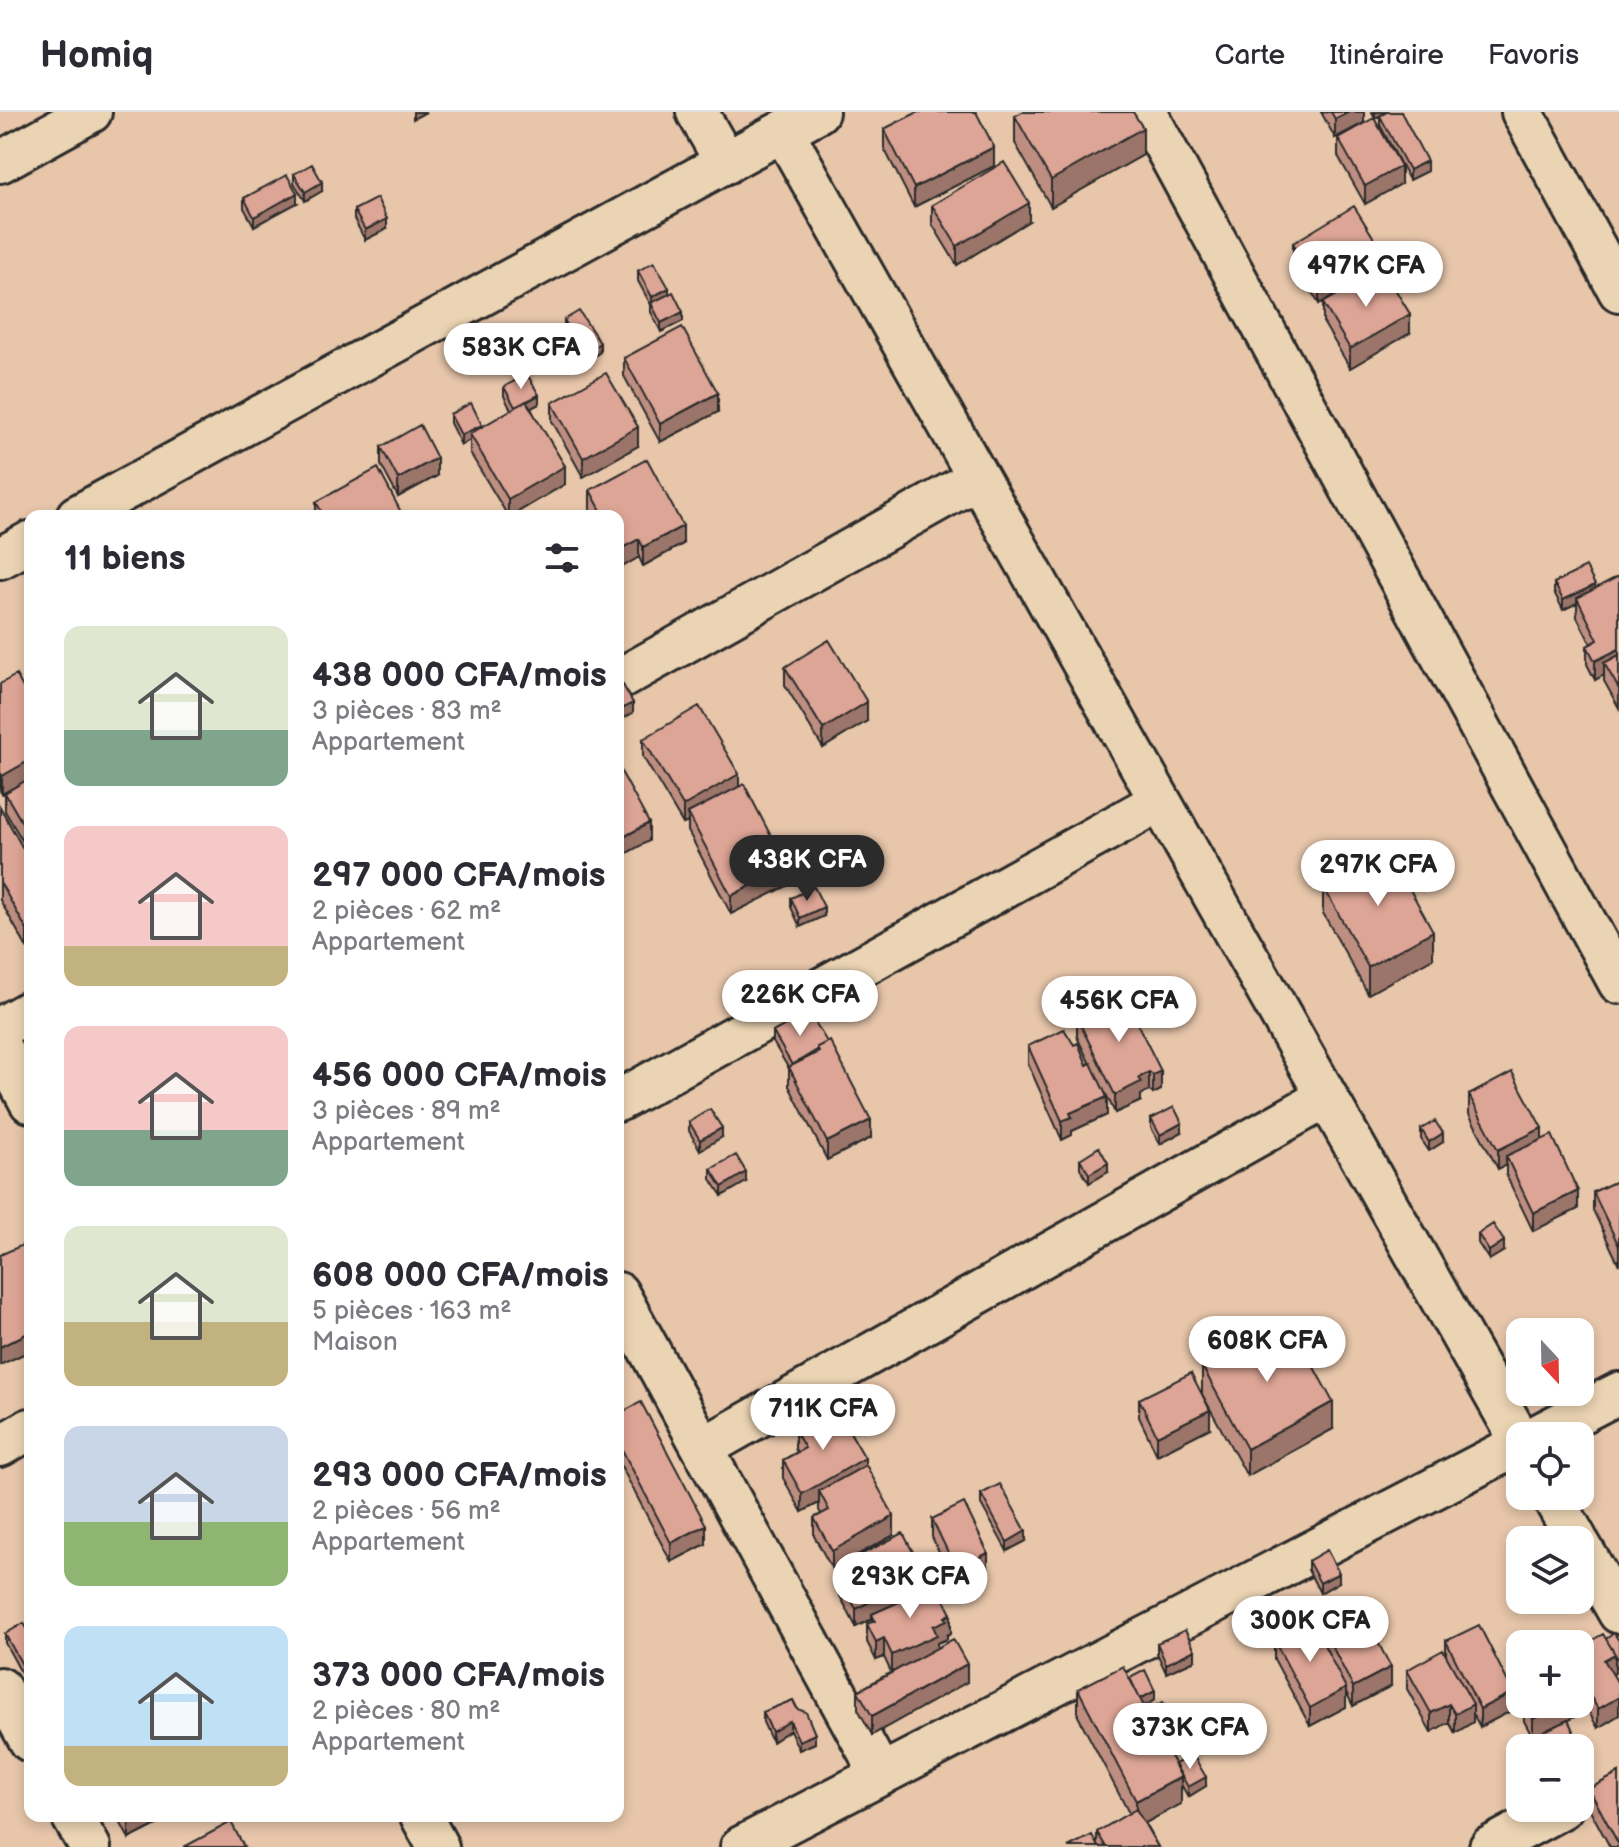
<!DOCTYPE html>
<html lang="fr">
<head>
<meta charset="utf-8">
<style>
  body { margin:0; font-family:"Balsamiq Sans",sans-serif; background:#f2f2f3; color:#2b2b33; height:100vh; display:flex; flex-direction:column; font-size:30px; white-space:nowrap }
  * { box-sizing:border-box; margin:0 }
  p { font-size:26px; color:#7c7c81 }
  .icon { flex:none; width:44px; height:44px; fill:none; stroke:currentColor; stroke-width:2; stroke-linecap:round; stroke-linejoin:round }
  .map { position:relative; flex:1; overflow:hidden }
  .details { position:absolute; left:24px; top:398px; width:600px; height:1312px; display:flex; flex-direction:column; background:#fff; border-radius:16px; box-shadow:0 4px 12px #0003 }
  .details>* { flex:none }
  .needle { width:52px; rotate:158deg }
  .fabs { position:absolute; left:1506px; top:1206px; display:grid; gap:16px }
  .fabs a { display:grid; place-items:center; width:88px; height:88px; border-radius:16px; background:#fff; box-shadow:0 4px 12px #0003; font-size:40px }
  .price { position:absolute; translate:-50% -68px; padding:0 18px; border-radius:28px; background:#fff; color:#222; font-size:26px; line-height:52px; filter:drop-shadow(0 2px 4px #0008) }
  .price::after { content:''; position:absolute; left:50%; top:48px; width:24px; height:18px; margin-left:-12px; background:inherit; clip-path:polygon(0 0,100% 0,50% 100%) }
  .price.on { background:#2b2b2b; color:#fff }
  ul { padding:0; list-style:none }
  li { display:flex; align-items:center; gap:24px; height:200px; padding:0 40px }
  li span { display:grid; place-items:center; flex:none; width:224px; height:160px; border-radius:16px; color:#555 }
  li>.icon { margin-inline-start:auto }
  span .icon { width:96px; height:96px; fill:#fffc; stroke-width:1 }
  li b { font-size:34px }
  h2 { display:flex; justify-content:space-between; align-items:center; height:96px; padding:0 40px; font-size:34px }
  header { display:flex; align-items:center; gap:48px; box-sizing:border-box; height:112px; padding:0 40px; background:#fff; border-bottom:2px solid #e1e1e2 }
  header strong { font-size:38px }
  nav { display:flex; gap:44px; margin-inline-start:auto; font-size:28px }
  .map>svg:first-child { display:block }
</style>
</head>
<body>
<header>
<strong>Homiq</strong>
<nav><a>Carte</a><a>Itinéraire</a><a>Favoris</a></nav>
</header>
<div class="map">
<svg width="1619" height="1735" viewBox="0 0 1619 1735">
  <rect width="100%" height="100%" fill="#e7c6aa"/>
  <filter id="ink" filterUnits="userSpaceOnUse"><feTurbulence type="fractalNoise" baseFrequency=".0125" numOctaves="2"/><feDisplacementMap in="SourceGraphic" scale="16" xChannelSelector="R" yChannelSelector="G"/><feConvolveMatrix kernelMatrix="1 2 1 2 8 2 1 2 1" color-interpolation-filters="sRGB"/></filter>
  <g filter="url(#ink)">
    <g fill="none" stroke-linecap="round" stroke-linejoin="round">
      <defs>
        <path id="minor" d="M697 0 726 51
          M1146 0 1619 871
          M1522 0 1619 179
          M783 19 1520 1328
          M0 50 91 0
          M77 404 818 0
          M0 446 30 430
          M618 568 978 366
          M0 916 30 899
          M0 935 30 990
          M618 989 1160 689
          M618 1181 881 1663
          M1536 1324 1619 1281
          M0 1334 30 1317
          M703 1336 1327 985
          M1552 1384 1577 1428
          M1580 1433 1619 1501
          M0 1576 30 1629
          M72 1704 90 1735
          M421 1704 438 1735
          M741 1735 1520 1332
          M1490 1735 1562 1696"/>
      </defs>
      <use href="#minor" stroke="#2b2b2b" stroke-width="46"/>
      <use href="#minor" stroke="#ebd4b3" stroke-width="40"/>
    </g>
    <path fill="#be8e81" stroke="#2b2b2b" stroke-width="2" d="M1321 0H1364V11L1335 26Z
      M1372 0H1401L1427 59 1409 68 1380 13V4L1375 6Z
      M1015 4 1143 43 1051 95 1015 31Z
      M884 17 994 54 914 95 884 36Z
      M1338 26 1401 72 1365 92 1338 44Z
      M294 62 322 79 305 89 294 71Z
      M244 86 297 91 254 114 244 96Z
      M932 93 1029 109 957 153 932 112Z
      M354 98 387 117 365 128 354 107Z
      M1293 131 1380 155 1319 192 1293 149Z
      M638 159 669 182 683 209 661 220 651 200V193L638 169Z
      M1323 191 1410 221 1350 256 1323 210Z
      M564 208 600 240 584 251 564 218Z
      M624 246 718 300 660 330 624 264Z
      M504 275 539 292 531 296 565 372 511 404H508L470 341V328L461 333 450 311V302L482 315 511 298 504 284Z
      M552 291 638 334 583 365 552 309Z
      M381 335 437 364 398 385 381 353Z
      M590 378 683 432 643 454 639 445 622 455 618 448V404H594L590 397Z
      M316 390 403 404H316Z
      M1619 464V596L1604 569V563L1595 568 1587 552V534L1591 532 1577 505V491L1563 498 1554 480V471L1595 477Z
      M785 555 867 609 823 636 785 573Z
      M0 572 30 588V742L5 699V681L12 677 2 682 0 679Z
      M643 627 739 674 787 774 731 802 688 719V710L683 712 643 645Z
      M0 695 30 749V834L27 836 0 788Z
      M1323 774 1433 846 1368 882 1323 801Z
      M791 786 824 804 800 815 791 795Z
      M1123 883 1161 978 1153 982 1149 978 1141 983V989L1115 1001 1105 980 1107 1003 1072 1019V1023L1062 1028 1028 952V934L1087 953 1090 952 1077 925V906Z
      M809 900 871 1026 827 1048 789 974V957L773 930V920Z
      M1469 983 1542 1027 1578 1097 1533 1119 1506 1063V1053L1498 1057 1469 1002Z
      M1151 1007 1182 1020 1160 1032 1151 1016Z
      M689 1010 722 1025 700 1038 689 1019Z
      M1421 1017 1443 1030 1429 1039 1421 1027Z
      M1080 1047 1108 1060 1089 1071 1080 1056Z
      M711 1057 746 1070 722 1084 711 1067Z
      M1619 1068V1153L1593 1098V1080Z
      M1478 1122 1504 1139 1489 1148 1478 1131Z
      M1202 1254 1333 1317 1247 1364 1202 1282Z
      M1139 1287 1210 1316 1157 1343 1139 1305Z
      M618 1302 706 1432 671 1450 618 1348Z
      M795 1319 865 1354 894 1423 832 1457 814 1424V1406L821 1402 819 1398V1391L802 1400 783 1366V1348L797 1340 795 1337Z
      M981 1382 1026 1429 1007 1439 981 1392Z
      M932 1407 988 1460 956 1476 932 1425Z
      M1308 1449 1339 1470 1320 1481 1308 1458Z
      M835 1456 924 1479 951 1521 947 1523V1527L937 1531V1535L967 1570 872 1623 858 1597V1579L891 1560 884 1545 876 1548 867 1530V1512L872 1510V1507L856 1515 835 1474Z
      M1316 1503 1391 1574 1353 1594 1346 1580V1595L1310 1614 1274 1547V1528L1316 1517Z
      M5 1522H30V1577L5 1531Z
      M1606 1527 1619 1529 1618 1557 1615 1552V1561L1612 1562 1619 1573V1603L1598 1616 1580 1585V1535Z
      M1446 1529 1513 1598 1480 1615 1473 1602V1610L1455 1621 1449 1610 1431 1620 1407 1577V1558L1446 1542Z
      M1157 1531 1195 1548 1166 1561 1157 1541Z
      M1130 1566 1155 1588 1144 1594 1146 1598 1169 1610 1156 1617 1175 1654 1206 1674 1188 1685 1181 1672V1692L1145 1711 1158 1735H1068H1097V1720L1129 1701 1078 1604V1577Z
      M793 1588 815 1631 799 1638 790 1618 772 1630 763 1610V1600Z
      M1524 1592H1576V1604L1559 1612 1576 1635 1573 1636H1543L1540 1630V1622L1533 1626 1524 1609Z
      M1619 1661V1735H1610L1589 1696V1677Z
      M117 1704H174L129 1727Z"/>
    <path fill="#9b7469" stroke="#2b2b2b" stroke-width="2" d="M413 0H426L413 7Z
      M1349 0H1364V11L1335 26V7Z
      M1375 0H1388L1375 6Z
      M1143 16V43L1051 95V68Z
      M994 35V54L914 95V76Z
      M1427 49V59L1409 68V58Z
      M1401 54V72L1365 92V74Z
      M322 70V79L305 89V80Z
      M297 81V91L254 114V105Z
      M1029 91V109L957 153V134Z
      M387 107V117L365 128V118Z
      M1380 136V155L1319 192V174Z
      M669 176V185L652 194V185Z
      M683 200V209L661 220V211Z
      M1410 202V221L1350 256V237Z
      M600 231V240L584 251V241Z
      M718 281V300L660 330V312Z
      M539 283V292L515 305V296Z
      M482 313V322H470V328L461 333V323Z
      M638 315V334L583 365V346Z
      M437 346V364L398 385V367Z
      M565 354V372L511 404H508V387Z
      M683 414V432L643 454V435Z
      M639 427V445L622 455V436Z
      M1595 473V482L1577 486V491L1563 498V488Z
      M1619 537V556L1604 551V563L1595 568V549Z
      M867 590V609L823 636V617Z
      M633 591V601L618 609V599Z
      M30 648V667L2 682V664Z
      M739 662V680L688 701V710L683 712V694Z
      M649 711V729L618 746V728Z
      M787 755V774L731 802V784Z
      M824 795V804L800 815V806Z
      M30 816V834L27 836V818Z
      M1433 819V846L1368 882V855Z
      M817 938V948L792 962V953Z
      M1161 959V978L1153 982V963Z
      M1149 960V978L1141 983V989L1115 1001V983L1138 966Z
      M1107 985V1003L1072 1019V1023L1062 1028V1009L1070 1001Z
      M871 1008V1026L827 1048V1030Z
      M1182 1011V1020L1160 1032V1023Z
      M722 1016V1025L700 1038V1028Z
      M1542 1016V1034L1506 1044V1053L1498 1057V1038Z
      M1443 1021V1030L1429 1039V1030Z
      M1108 1051V1060L1089 1071V1062Z
      M746 1060V1070L722 1084V1075Z
      M1578 1079V1097L1533 1119V1101Z
      M1504 1129V1139L1489 1148V1139Z
      M30 1220V1239L0 1253V1235Z
      M1333 1290V1317L1247 1364V1337Z
      M1210 1298V1316L1157 1343V1324Z
      M865 1346V1365L819 1379V1391L802 1400V1382Z
      M894 1404V1423L832 1457V1439Z
      M706 1413V1432L671 1450V1431Z
      M1026 1419V1429L1007 1439V1430Z
      M988 1441V1460L956 1476V1457Z
      M924 1461V1480L872 1502V1507L856 1515V1497Z
      M1339 1461V1470L1320 1481V1471Z
      M951 1502V1521L947 1523V1527L937 1531V1541L892 1561V1543Z
      M884 1526V1545L876 1548V1530Z
      M1195 1538V1548L1166 1561V1552Z
      M1615 1542V1561L1604 1566V1548Z
      M967 1552V1570L872 1623V1604Z
      M1391 1555V1574L1353 1594V1575Z
      M1346 1576V1595L1310 1614V1596Z
      M1155 1579V1588L1138 1598V1588Z
      M1513 1580V1598L1480 1615V1597Z
      M1619 1585V1603L1598 1616V1597Z
      M1449 1592V1610L1431 1620V1601Z
      M1473 1592V1610L1455 1621V1602Z
      M1563 1592H1576V1604L1533 1626V1607Z
      M1169 1601V1610L1152 1619V1610Z
      M790 1609V1618L772 1630V1620Z
      M815 1622V1631L799 1638V1629Z
      M1576 1625V1635L1573 1636H1552Z
      M1181 1665V1692L1136 1716V1689Z
      M1206 1665V1674L1188 1685V1675Z
      M138 1704H174L129 1727V1709Z"/>
    <path fill="#dda596" stroke="#2b2b2b" stroke-width="2" d="M918 0H976L994 35 914 76 884 17Z
      M1022 0H1133L1143 16 1051 68 1015 4Z
      M1331 0H1349L1335 7Z
      M1387 0H1401L1427 49 1409 58 1380 4Z
      M1374 6 1401 54 1365 74 1338 26Z
      M1004 50 1029 91 957 134 932 93Z
      M312 52 322 70 305 80 294 62Z
      M287 63 297 81 254 105 244 86Z
      M377 86 387 107 365 118 354 98Z
      M1354 94 1380 136 1319 174 1293 131Z
      M654 150 669 176 652 185 638 159Z
      M1383 157 1410 202 1350 237 1323 191Z
      M673 180 683 200 661 211 651 191Z
      M579 199 600 231 584 241 564 208Z
      M682 215 718 281 660 312 624 246Z
      M606 261 638 315 583 346 552 291Z
      M527 262 539 283 515 295 504 275Z
      M526 289 565 354 508 387 470 322Z
      M471 291 482 313 461 323 450 302Z
      M420 313 437 346 398 367 381 335Z
      M647 347 683 414 643 435 639 427 622 436 618 430V404H604L590 378Z
      M378 356 403 404H324L316 390Z
      M308 399 310 404H298Z
      M1586 455 1595 473 1563 488 1554 471Z
      M1619 464V537L1595 549 1587 534 1598 528 1577 486Z
      M829 528 867 590 823 617 785 555Z
      M1619 543V577L1604 551Z
      M16 563 30 588V648L2 664 0 660V572Z
      M623 573 633 591 618 599V576Z
      M699 594 739 662 683 694 643 627Z
      M618 654 649 711 618 728Z
      M30 666V724L5 681Z
      M744 672 787 755 731 784 688 701Z
      M0 695 30 749V816L27 818 0 770Z
      M1388 738 1433 819 1368 855 1323 774Z
      M814 775 824 795 800 806 791 786Z
      M1123 883 1161 959 1153 963 1149 960 1138 966 1141 970 1115 983 1077 906Z
      M809 900 827 930 817 935V938L792 953 773 920Z
      M1064 917 1074 933 1078 931 1087 953 1091 951 1107 985 1070 1001 1072 1005 1062 1009 1028 934Z
      M830 929 871 1008 827 1030 789 955 819 940 817 935Z
      M1512 960 1542 1016 1498 1038 1469 983Z
      M1174 995 1182 1011 1160 1023 1151 1007Z
      M710 997 722 1016 700 1028 689 1010Z
      M1435 1009 1443 1021 1429 1030 1421 1017Z
      M1552 1023 1578 1079 1533 1101 1506 1044Z
      M1099 1035 1108 1051 1089 1062 1080 1047Z
      M736 1043 746 1060 722 1075 711 1057Z
      M1619 1068V1134L1593 1080Z
      M1493 1112 1504 1129 1489 1139 1478 1122Z
      M27 1131 30 1137V1220L0 1235V1143Z
      M1288 1208 1333 1290 1247 1337 1202 1254Z
      M1191 1261 1210 1298 1157 1324 1139 1287Z
      M641 1290 706 1413 671 1431 618 1330V1302Z
      M836 1296 865 1346 802 1382 783 1348 805 1336 795 1319Z
      M866 1353 894 1404 832 1439 814 1406 829 1398 819 1379Z
      M1000 1372 1026 1419 1007 1430 981 1382Z
      M964 1391 988 1441 956 1457 932 1407Z
      M903 1421 924 1461 856 1497 835 1456Z
      M1327 1438 1339 1461 1320 1471 1308 1449Z
      M937 1473 951 1502 945 1505 947 1508 933 1514 937 1523 892 1543 884 1526 876 1530 867 1512 875 1509 872 1502Z
      M1353 1483 1391 1555 1353 1575 1316 1503Z
      M1312 1509 1346 1576 1310 1596 1274 1528Z
      M24 1511 30 1522V1567L5 1522Z
      M1479 1513 1513 1580 1480 1597 1446 1529Z
      M1185 1518 1195 1538 1166 1552 1157 1531Z
      M1614 1521 1619 1529V1547H1618L1606 1527Z
      M1603 1522 1615 1542 1604 1548 1619 1573V1585L1598 1597 1580 1567V1535Z
      M953 1527 967 1552 872 1604 858 1579Z
      M1443 1538 1473 1592 1455 1602 1449 1592 1431 1601 1407 1558Z
      M1123 1554 1181 1665 1136 1689 1078 1577Z
      M1145 1558 1155 1579 1140 1587 1130 1566Z
      M793 1588 797 1597 806 1600 815 1622 799 1629 790 1609 772 1620 763 1600Z
      M1163 1590 1169 1601 1152 1609 1146 1598Z
      M1525 1592H1563L1533 1607Z
      M1568 1608 1576 1625 1552 1636H1548L1540 1621Z
      M1193 1643 1206 1665 1188 1675 1175 1652Z
      M1619 1661V1733L1589 1677Z
      M1136 1697 1158 1735H1106L1097 1720Z
      M126 1704H138L129 1709Z
      M231 1710 244 1735H184Z
      M1092 1723 1098 1735H1068Z"/>
  </g>
</svg>
<div class="fabs">
<a><svg class="needle" viewBox="-14 -14 28 28"><path d="M0-13l5 13h-10z" fill="#e53935"/><path d="M0 13l5-13h-10z" fill="#7c7c81"/></svg></a>
<a><svg class="icon" aria-label="locate" viewBox="0 0 24 24"><circle cx="12" cy="12" r="6"/><path d="M12 2v4M12 18v4M2 12h4M18 12h4"/></svg></a>
<a><svg class="icon" aria-label="layers" viewBox="0 0 24 24"><path d="M12 4l9 5-9 5-9-5zM3 14l9 5 9-5"/></svg></a>
<a>+</a>
<a>−</a>
</div>
<b class="price" style="left:1366px;top:197px">497K CFA</b>
<b class="price" style="left:521px;top:279px">583K CFA</b>
<b class="price on" style="left:807px;top:791px">438K CFA</b>
<b class="price" style="left:1378px;top:796px">297K CFA</b>
<b class="price" style="left:800px;top:926px">226K CFA</b>
<b class="price" style="left:1119px;top:932px">456K CFA</b>
<b class="price" style="left:1267px;top:1272px">608K CFA</b>
<b class="price" style="left:823px;top:1340px">711K CFA</b>
<b class="price" style="left:910px;top:1508px">293K CFA</b>
<b class="price" style="left:1310px;top:1552px">300K CFA</b>
<b class="price" style="left:1190px;top:1659px">373K CFA</b>
<section class="details">
<h2>11 biens<svg class="icon" aria-label="filters" viewBox="0 0 24 24"><path d="M4 7h16M4 17h16"/><circle cx="9" cy="7" r="2"/><circle cx="15" cy="17" r="2"/></svg></h2>
<ul>
<li><span style="background:linear-gradient(#dfe7d0 65%,#7fa58c 0)"><svg class="icon" aria-label="home" viewBox="0 0 24 24"><path d="M3 11l9-7 9 7M6 9v11h12V9"/></svg></span><div><b>438 000 CFA/mois</b><p>3 pièces · 83 m²</p><p>Appartement</p></div></li>
<li><span style="background:linear-gradient(#f6c9c9 75%,#c2b280 0)"><svg class="icon" aria-label="home" viewBox="0 0 24 24"><path d="M3 11l9-7 9 7M6 9v11h12V9"/></svg></span><div><b>297 000 CFA/mois</b><p>2 pièces · 62 m²</p><p>Appartement</p></div></li>
<li><span style="background:linear-gradient(#f6c9c9 65%,#7fa58c 0)"><svg class="icon" aria-label="home" viewBox="0 0 24 24"><path d="M3 11l9-7 9 7M6 9v11h12V9"/></svg></span><div><b>456 000 CFA/mois</b><p>3 pièces · 89 m²</p><p>Appartement</p></div></li>
<li><span style="background:linear-gradient(#dfe7d0 60%,#c2b280 0)"><svg class="icon" aria-label="home" viewBox="0 0 24 24"><path d="M3 11l9-7 9 7M6 9v11h12V9"/></svg></span><div><b>608 000 CFA/mois</b><p>5 pièces · 163 m²</p><p>Maison</p></div></li>
<li><span style="background:linear-gradient(#c9d6e8 60%,#8fb573 0)"><svg class="icon" aria-label="home" viewBox="0 0 24 24"><path d="M3 11l9-7 9 7M6 9v11h12V9"/></svg></span><div><b>293 000 CFA/mois</b><p>2 pièces · 56 m²</p><p>Appartement</p></div></li>
<li><span style="background:linear-gradient(#bfe0f5 75%,#c2b280 0)"><svg class="icon" aria-label="home" viewBox="0 0 24 24"><path d="M3 11l9-7 9 7M6 9v11h12V9"/></svg></span><div><b>373 000 CFA/mois</b><p>2 pièces · 80 m²</p><p>Appartement</p></div></li>
</ul>
</section>
</div>
</body>
</html>
